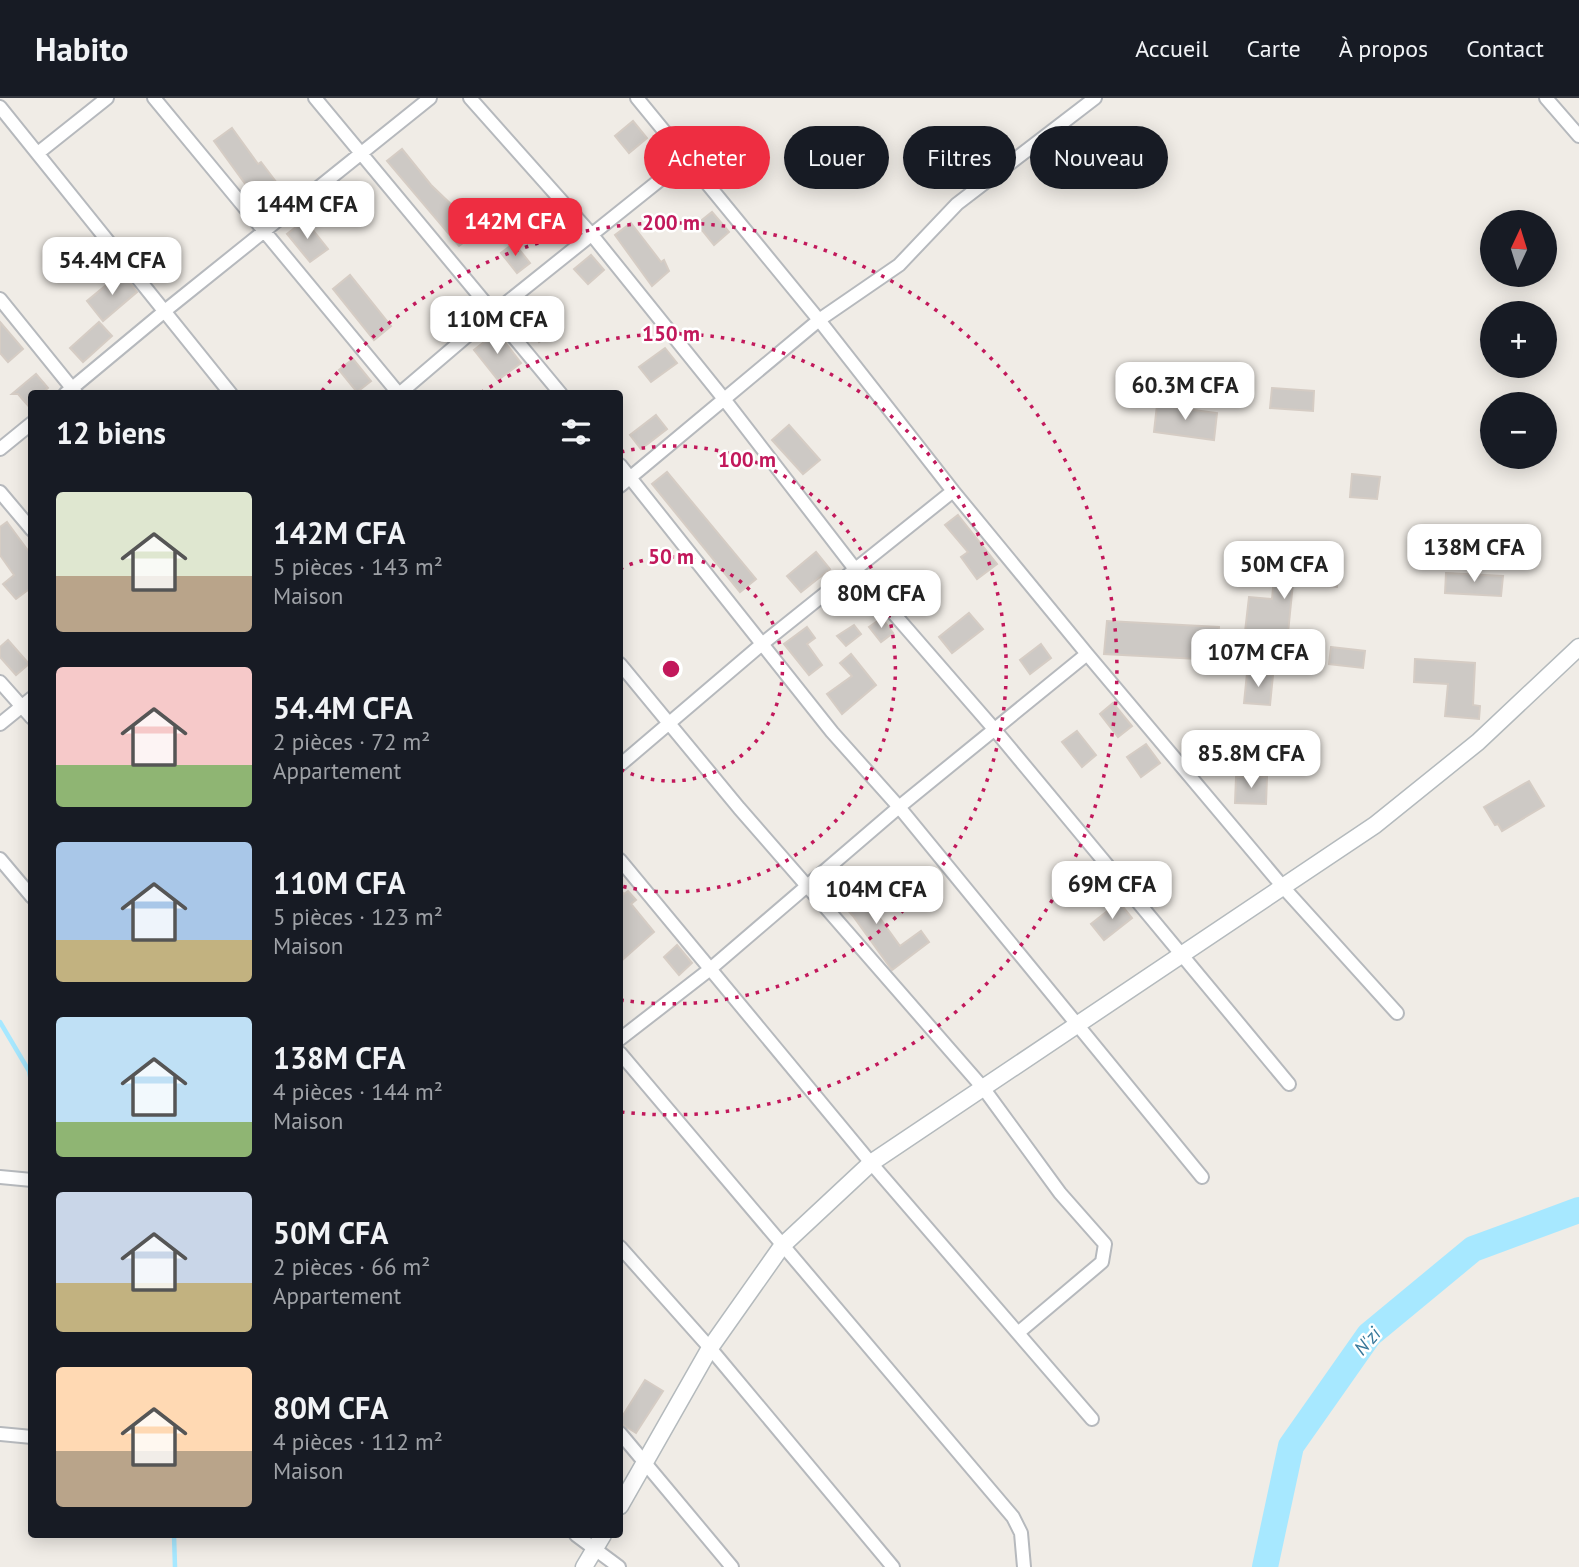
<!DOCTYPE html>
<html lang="fr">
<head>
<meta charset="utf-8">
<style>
  body { margin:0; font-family:"PT Sans",sans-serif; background:#242831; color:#f1f3f6; height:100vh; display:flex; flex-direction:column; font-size:26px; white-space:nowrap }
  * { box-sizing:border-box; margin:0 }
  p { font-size:23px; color:#9ea1a6 }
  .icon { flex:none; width:38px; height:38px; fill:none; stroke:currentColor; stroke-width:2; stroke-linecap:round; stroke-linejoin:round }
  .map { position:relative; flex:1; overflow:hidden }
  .side { position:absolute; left:28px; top:292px; width:595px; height:1148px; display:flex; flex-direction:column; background:#171b24; border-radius:7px; box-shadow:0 4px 18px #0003 }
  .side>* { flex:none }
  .hud { position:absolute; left:644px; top:28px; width:665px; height:63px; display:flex; gap:14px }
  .needle { width:46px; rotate:4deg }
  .controls { position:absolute; left:1480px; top:112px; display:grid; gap:14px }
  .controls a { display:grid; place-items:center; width:77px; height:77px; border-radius:50%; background:#171b24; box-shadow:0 4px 18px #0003; font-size:35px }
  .price { position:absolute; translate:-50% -60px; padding:0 16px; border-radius:14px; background:#fff; color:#222; font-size:23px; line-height:46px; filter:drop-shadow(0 2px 4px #0008) }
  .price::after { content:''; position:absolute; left:50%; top:42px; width:21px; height:16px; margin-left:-10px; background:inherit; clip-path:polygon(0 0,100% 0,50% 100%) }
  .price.current { background:#ee2d41; color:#fff }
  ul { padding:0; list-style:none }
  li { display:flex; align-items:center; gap:21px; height:175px; padding:0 28px }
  li span { display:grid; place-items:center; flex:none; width:196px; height:140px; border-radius:7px; color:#555 }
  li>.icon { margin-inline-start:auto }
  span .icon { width:84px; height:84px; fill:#fffc; stroke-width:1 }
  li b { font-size:30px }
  h2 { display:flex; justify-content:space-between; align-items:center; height:84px; padding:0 28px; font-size:30px }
  .chip { padding:0 24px; border-radius:32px; background:#171b24; box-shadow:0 4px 18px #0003; font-size:24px; line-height:63px }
  .chip.current { background:#ee2d41; color:#fff }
  header { display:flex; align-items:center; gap:42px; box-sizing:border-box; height:98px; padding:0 35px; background:#171b24; border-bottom:2px solid #363941 }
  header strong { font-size:33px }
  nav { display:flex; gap:38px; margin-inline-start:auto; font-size:24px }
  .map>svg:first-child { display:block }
</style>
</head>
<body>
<header>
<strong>Habito</strong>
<nav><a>Accueil</a><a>Carte</a><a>À propos</a><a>Contact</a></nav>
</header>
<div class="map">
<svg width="1579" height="1469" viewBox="0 0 1579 1469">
  <rect width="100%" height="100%" fill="#f0ece6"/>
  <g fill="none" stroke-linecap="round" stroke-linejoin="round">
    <path stroke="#a7e8ff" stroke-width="4.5" d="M0 924 29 973 32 988
      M174 1437 175 1469"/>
    <path stroke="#a7e8ff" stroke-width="26" d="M1265 1469 1291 1348 1369 1237 1473 1151 1579 1112"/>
  </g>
  <path fill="#cdc9c5" stroke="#d5ccc4" stroke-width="2" d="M633 23 647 40 629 55 615 38Z
    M232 30 258 66 261 64 283 93 262 109 214 43Z
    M402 51 431 87 456 111 476 135 459 148 387 63Z
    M545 103 568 130 550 144 528 117Z
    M712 114 729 134 714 147 697 126Z
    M305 122 328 151 310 164 287 136Z
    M631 125 661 164 664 162 669 173 652 188 615 137Z
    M514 145 530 165 517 175 501 155Z
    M591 157 604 172 588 186 574 171Z
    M122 174 137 194 103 223 87 203Z
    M350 177 391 228 374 242 333 191Z
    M534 204 555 233 539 244 518 215Z
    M0 224 23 251 8 264 0 255Z
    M99 224 112 238 83 264 70 250Z
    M497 234 521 265 498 282 474 252Z
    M665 250 677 265 651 284 639 269Z
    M353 261 371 283 357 294 339 272Z
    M36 276 48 290 41 296H32V312L18 296H12Z
    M1272 290 1314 293 1313 313 1270 310Z
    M1157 307 1217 315 1214 342 1154 334Z
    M656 317 667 331 641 351 630 337Z
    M789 327 820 362 803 376 772 342Z
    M667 374 756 481 740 494 652 386Z
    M1352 376 1380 379 1377 401 1350 399Z
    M958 417 997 466 977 481 961 459 968 454 945 427Z
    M7 424 32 458V489L16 501 3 486 14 477 0 457V429Z
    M816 454 830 471 801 494 787 478Z
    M1276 456 1339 462 1337 489 1293 485 1286 555 1243 551 1249 499 1272 501Z
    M1446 475 1503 478 1501 498 1445 495Z
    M969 515 983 531 952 555 939 539Z
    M882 520 893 535 881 544 869 529Z
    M1107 523 1219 529 1217 562 1104 556Z
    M854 527 861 536 846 548 837 538Z
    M807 529 815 540 807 546 822 567 809 577 784 546Z
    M8 542 29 566 16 577 0 559V549Z
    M1041 546 1051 560 1030 576 1020 562Z
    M1331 549 1365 553 1363 570 1329 566Z
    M851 556 876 587 842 616 827 596 852 578 840 565Z
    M1415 561 1475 565 1473 607 1480 608 1479 621 1445 618 1448 586 1414 584Z
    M1247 575 1273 577 1270 607 1244 605Z
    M1113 605 1132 628 1118 639 1100 616Z
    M1077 633 1096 657 1082 669 1062 644Z
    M1146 646 1160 665 1141 679 1127 659Z
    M1236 679H1267L1266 706 1235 705Z
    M1529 683 1544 708 1502 733 1498 726 1495 727 1484 709Z
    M839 776 867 811 871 808 900 848 921 833 929 844 892 872 853 818 825 787Z
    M620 791 624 796 628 793 636 802 631 806 654 834 620 864Z
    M1119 804 1132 820 1104 842 1091 826Z
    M677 847 692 865 679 877 664 859Z
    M645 1282 663 1293 636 1335 620 1325V1322Z"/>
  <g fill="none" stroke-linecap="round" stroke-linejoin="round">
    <defs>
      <path id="street" d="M154 0 399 296 495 214 686 61
        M315 0 561 296
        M470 0 592 137 724 301 855 471 995 632 1289 986
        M637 0 819 222 953 393 1087 556 1283 789 1397 915
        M1546 0 1579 38
        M0 9 231 296
        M38 55 107 0
        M0 201 76 295
        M65 296 166 212 430 0
        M0 351 32 325
        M620 367 832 634 899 709 1202 1079
        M620 388 819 222 899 167 957 106 1095 0
        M0 394 32 432
        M620 566 739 710 984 991 1060 1095 1105 1146 1102 1164 1018 1235
        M0 584 32 620
        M0 626 32 600
        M620 667 762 546 953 393
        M0 761 32 799
        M620 762 871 1065 1092 1321
        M620 941 709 872 899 709 1087 556
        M620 955 1013 1419 1021 1435 1024 1469
        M0 1079 32 1082
        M620 1149 710 1250 893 1469
        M620 1335 732 1469
        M0 1336 32 1339
        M576 1437 619 1469"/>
      <path id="secondary" d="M620 1408 710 1250 782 1148 871 1065 1375 727 1478 644 1579 549
        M584 1469 603 1437"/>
    </defs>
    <use href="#street" stroke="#b6b9bd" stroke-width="16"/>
    <use href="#secondary" stroke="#b4babd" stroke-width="19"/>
    <use href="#street" stroke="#fff" stroke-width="12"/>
    <use href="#secondary" stroke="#fff" stroke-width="16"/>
  </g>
  <g fill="none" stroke="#c2185b" stroke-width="3.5" stroke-dasharray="3.5 7">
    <path d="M620 471A112 112 0 1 1 620 671"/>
    <path d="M621 354A223 223 0 1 1 621 788"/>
    <path d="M481 295A335 335 0 1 1 621 902"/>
    <path d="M322 293A446 446 0 1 1 621 1014"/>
  </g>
  <g text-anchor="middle" stroke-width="5" stroke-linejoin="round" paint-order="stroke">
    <g font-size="19" font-style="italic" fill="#37789a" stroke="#fff">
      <text transform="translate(1367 1243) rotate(-49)" y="7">N'zi</text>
    </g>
  </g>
  <circle cx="671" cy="571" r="10" fill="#c2185b" stroke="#fff" stroke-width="3.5"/>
  <g font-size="21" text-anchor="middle" font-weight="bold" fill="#c2185b" stroke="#fff" stroke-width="5" stroke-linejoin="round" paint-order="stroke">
    <text x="671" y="132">200 m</text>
    <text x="671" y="243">150 m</text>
    <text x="747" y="369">100 m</text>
    <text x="671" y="466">50 m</text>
  </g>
</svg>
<div class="controls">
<a><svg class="needle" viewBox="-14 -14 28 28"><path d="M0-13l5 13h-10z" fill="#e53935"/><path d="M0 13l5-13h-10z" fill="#9ea1a6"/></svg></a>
<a>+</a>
<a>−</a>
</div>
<b class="price" style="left:307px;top:143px">144M CFA</b>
<b class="price current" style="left:515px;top:160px">142M CFA</b>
<b class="price" style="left:112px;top:199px">54.4M CFA</b>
<b class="price" style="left:497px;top:258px">110M CFA</b>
<b class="price" style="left:1185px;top:324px">60.3M CFA</b>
<b class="price" style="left:1474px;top:486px">138M CFA</b>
<b class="price" style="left:1284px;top:503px">50M CFA</b>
<b class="price" style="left:881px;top:532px">80M CFA</b>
<b class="price" style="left:1258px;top:591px">107M CFA</b>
<b class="price" style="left:1251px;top:692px">85.8M CFA</b>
<b class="price" style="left:1112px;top:823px">69M CFA</b>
<b class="price" style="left:876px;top:828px">104M CFA</b>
<div class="hud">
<a class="chip current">Acheter</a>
<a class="chip">Louer</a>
<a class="chip">Filtres</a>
<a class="chip">Nouveau</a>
</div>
<section class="side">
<h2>12 biens<svg class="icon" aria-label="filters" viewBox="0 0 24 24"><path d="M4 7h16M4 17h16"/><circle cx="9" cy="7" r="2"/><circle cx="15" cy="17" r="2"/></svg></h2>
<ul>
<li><span style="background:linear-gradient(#dfe7d0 60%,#b9a48a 0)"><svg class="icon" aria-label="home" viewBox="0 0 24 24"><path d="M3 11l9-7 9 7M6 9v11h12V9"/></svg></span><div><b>142M CFA</b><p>5 pièces · 143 m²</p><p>Maison</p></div></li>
<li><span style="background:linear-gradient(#f6c9c9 70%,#8fb573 0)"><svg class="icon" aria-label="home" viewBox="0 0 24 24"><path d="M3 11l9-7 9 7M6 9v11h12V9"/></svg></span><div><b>54.4M CFA</b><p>2 pièces · 72 m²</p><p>Appartement</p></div></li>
<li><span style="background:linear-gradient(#a9c7e8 70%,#c2b280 0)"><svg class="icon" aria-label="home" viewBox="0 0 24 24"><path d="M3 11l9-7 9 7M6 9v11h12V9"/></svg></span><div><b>110M CFA</b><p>5 pièces · 123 m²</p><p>Maison</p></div></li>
<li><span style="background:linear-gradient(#bfe0f5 75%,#8fb573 0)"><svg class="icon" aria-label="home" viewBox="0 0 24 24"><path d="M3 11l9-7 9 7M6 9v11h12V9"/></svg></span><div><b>138M CFA</b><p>4 pièces · 144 m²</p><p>Maison</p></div></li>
<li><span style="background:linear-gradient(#c9d6e8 65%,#c2b280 0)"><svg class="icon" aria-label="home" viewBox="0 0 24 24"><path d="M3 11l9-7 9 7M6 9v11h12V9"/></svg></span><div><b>50M CFA</b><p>2 pièces · 66 m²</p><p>Appartement</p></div></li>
<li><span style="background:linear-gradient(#ffd9b3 60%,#b9a48a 0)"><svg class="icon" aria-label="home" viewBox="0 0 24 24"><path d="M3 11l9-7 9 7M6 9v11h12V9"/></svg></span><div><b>80M CFA</b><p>4 pièces · 112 m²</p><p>Maison</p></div></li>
</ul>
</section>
</div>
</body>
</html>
